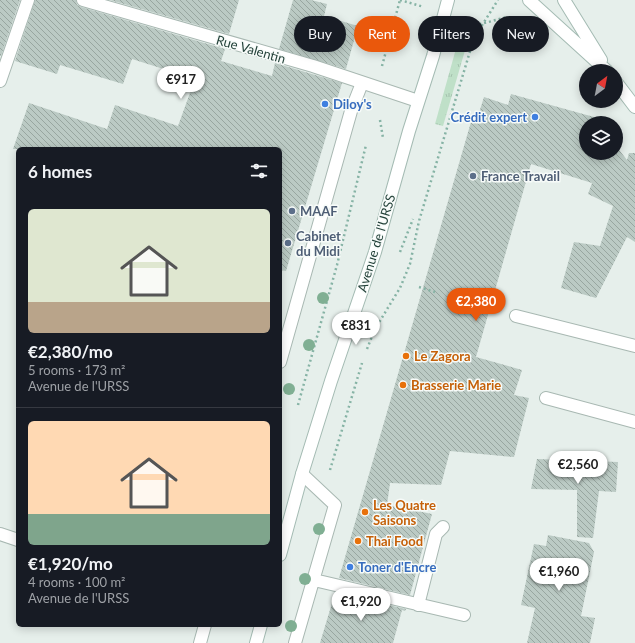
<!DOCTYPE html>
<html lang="en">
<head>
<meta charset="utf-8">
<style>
  body { margin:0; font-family:Lato,sans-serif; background:#242831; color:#f1f3f6; height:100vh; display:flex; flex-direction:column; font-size:15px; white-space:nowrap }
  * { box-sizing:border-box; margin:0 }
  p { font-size:13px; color:#9ea1a6 }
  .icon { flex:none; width:22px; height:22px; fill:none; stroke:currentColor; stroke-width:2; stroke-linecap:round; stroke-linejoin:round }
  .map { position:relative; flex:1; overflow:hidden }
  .panel { position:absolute; left:16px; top:147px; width:266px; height:480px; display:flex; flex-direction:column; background:#171b24; border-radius:6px; box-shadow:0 2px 10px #0003 }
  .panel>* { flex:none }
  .guide { position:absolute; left:294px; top:16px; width:281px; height:36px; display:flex; gap:8px }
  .needle { width:26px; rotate:32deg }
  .fabs { position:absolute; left:579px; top:64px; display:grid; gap:8px }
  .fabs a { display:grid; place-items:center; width:44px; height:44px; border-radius:50%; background:#171b24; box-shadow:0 2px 10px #0003; font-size:20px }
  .price { position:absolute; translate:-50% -34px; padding:0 9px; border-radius:14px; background:#fff; color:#222; font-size:13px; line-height:26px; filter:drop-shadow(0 1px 2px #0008) }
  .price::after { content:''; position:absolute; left:50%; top:24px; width:12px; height:9px; margin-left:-6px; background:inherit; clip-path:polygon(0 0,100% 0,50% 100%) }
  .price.on { background:#ea580c; color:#fff }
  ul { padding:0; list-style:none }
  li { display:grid; align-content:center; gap:8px; height:212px; padding:0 12px }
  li+li { border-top:1px solid #363941 }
  li span { display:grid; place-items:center; height:124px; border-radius:6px; color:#555 }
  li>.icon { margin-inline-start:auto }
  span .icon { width:72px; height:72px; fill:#fffc; stroke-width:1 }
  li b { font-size:17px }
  h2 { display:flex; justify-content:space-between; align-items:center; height:48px; padding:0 12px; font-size:17px }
  .pill { padding:0 14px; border-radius:18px; background:#171b24; box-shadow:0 2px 10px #0003; font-size:14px; line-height:36px }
  .pill.on { background:#ea580c; color:#fff }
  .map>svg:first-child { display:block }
</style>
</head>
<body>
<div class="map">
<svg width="635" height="643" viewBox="0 0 635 643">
  <defs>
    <pattern id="grass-tufts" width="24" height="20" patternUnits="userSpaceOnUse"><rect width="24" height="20" fill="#bfe0c8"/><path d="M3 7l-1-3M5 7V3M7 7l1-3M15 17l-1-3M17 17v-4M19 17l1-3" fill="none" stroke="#a4c1ad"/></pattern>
    <pattern id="building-back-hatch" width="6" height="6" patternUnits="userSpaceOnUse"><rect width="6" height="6" fill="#bbcac4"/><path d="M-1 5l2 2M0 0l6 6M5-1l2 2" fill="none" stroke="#98a6a0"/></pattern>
  </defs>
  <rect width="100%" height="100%" fill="#e6efeb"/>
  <path fill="url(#grass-tufts)" d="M457 45 466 47 443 126 435 124Z"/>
  <path fill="url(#building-back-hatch)" d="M0 0H20L1 56H0Z
    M35 0H76L77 5 81 7 225 49 221 61 272 76 275 63 342 83 286 271 280 270V149H13L29 103 107 129 115 105 178 126 195 79 132 59 123 84 60 65 57 74 15 61Z
    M110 0H239L229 34Z
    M293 0H311L327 4 324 16 358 26 346 69 279 49Z
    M511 94 594 117 599 123H586V153H616V146L627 160 629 153H635V242L627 237 596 298 561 288 574 242 600 246 613 206 588 194 592 183 531 164 476 357 522 370 514 395 529 398 514 457 450 451 441 485 390 483 387 505 432 514 410 595 339 578 473 115 478 116 484 97 508 105Z
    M537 459 618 462 616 492 599 491 593 538 577 537V490L531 489Z
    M548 535 589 543 594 552 581 616 595 618 590 643H527L535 608 521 605 534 544 546 546Z
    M335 593 406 609 405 611 402 610 393 643H320Z"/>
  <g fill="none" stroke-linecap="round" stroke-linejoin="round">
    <defs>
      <path id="lane" d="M0 81 28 0
        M516 316 635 346
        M280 362 351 111 362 83
        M546 398 635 422
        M314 580 464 615
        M418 605 436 534 443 527
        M200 643 205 625
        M295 643 335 505 302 474"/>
      <path id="street" d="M83 0 313 66 418 101
        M0 534 18 540"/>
      <path id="secondary" d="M529 0 607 71
        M564 0 601 60
        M616 82 635 107
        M280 555 302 474 331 381 375 252 409 131 433 56 448 0
        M256 643 261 625"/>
    </defs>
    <use href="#lane" stroke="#a8b8b2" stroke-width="14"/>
    <use href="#street" stroke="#a8b8b2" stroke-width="14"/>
    <use href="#secondary" stroke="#a4bbb3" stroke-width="14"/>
    <path stroke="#86b3a5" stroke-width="2.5" stroke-dasharray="2 3" stroke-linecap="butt" d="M400 0 424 7
      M465 19 481 24 507 17 516 20
      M382 66 400 0
      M380 120 383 138
      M400 252 413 219
      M419 287 435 292
      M367 349 375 329 400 288 410 264 419 221 474 38 498 0
      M298 405 337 265 366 145
      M330 470 362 363"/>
    <use href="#lane" stroke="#fff" stroke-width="12"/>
    <use href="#street" stroke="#fff" stroke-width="12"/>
    <use href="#secondary" stroke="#fff" stroke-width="12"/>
  </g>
  <g fill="#80af93">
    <circle cx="323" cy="298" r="6"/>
    <circle cx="309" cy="345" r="6"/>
    <circle cx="289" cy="389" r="6"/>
    <circle cx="319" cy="529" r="6"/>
    <circle cx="305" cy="579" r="6"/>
    <circle cx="291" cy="626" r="6"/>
  </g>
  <g fill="#3f7fe0" stroke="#f7fbf9" stroke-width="1.5">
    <circle cx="325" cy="104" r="4"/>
    <circle cx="535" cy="117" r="4"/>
    <circle cx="350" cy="567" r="4"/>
  </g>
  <g fill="#5c6f8a" stroke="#f7fbf9" stroke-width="1.5">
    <circle cx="473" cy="176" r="4"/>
    <circle cx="292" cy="211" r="4"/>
    <circle cx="288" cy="243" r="4"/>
  </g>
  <g fill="#e8710a" stroke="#f7fbf9" stroke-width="1.5">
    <circle cx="406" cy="356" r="4"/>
    <circle cx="403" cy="385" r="4"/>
    <circle cx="365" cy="512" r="4"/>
    <circle cx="358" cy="541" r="4"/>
  </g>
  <g text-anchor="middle" stroke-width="3" stroke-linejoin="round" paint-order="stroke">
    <g font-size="13" fill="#24423a" stroke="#f7fbf9">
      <text transform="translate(251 49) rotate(16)" y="5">Rue Valentin</text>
      <text transform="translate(376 243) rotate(-73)" y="5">Avenue de l'URSS</text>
    </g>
    <g font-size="13" font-weight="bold" fill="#366cbe" stroke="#f7fbf9" text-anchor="start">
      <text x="333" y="109">Diloy's</text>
      <text x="527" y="122" text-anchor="end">Crédit expert</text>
      <text x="358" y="572">Toner d'Encre</text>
    </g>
    <g font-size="13" font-weight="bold" fill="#4e5e75" stroke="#f7fbf9" text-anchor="start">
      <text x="481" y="181">France Travail</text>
      <text x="300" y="216">MAAF</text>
      <text x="296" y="241">Cabinet<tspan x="296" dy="15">du Midi</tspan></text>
    </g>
    <g font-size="13" font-weight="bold" fill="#c56008" stroke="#f7fbf9" text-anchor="start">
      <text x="414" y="361">Le Zagora</text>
      <text x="411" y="390">Brasserie Marie</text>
      <text x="373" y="510">Les Quatre<tspan x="373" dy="15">Saisons</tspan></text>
      <text x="366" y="546">Thaï Food</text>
    </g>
  </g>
</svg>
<div class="fabs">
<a><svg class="needle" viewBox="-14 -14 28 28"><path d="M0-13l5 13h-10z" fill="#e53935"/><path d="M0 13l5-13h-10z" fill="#9ea1a6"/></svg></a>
<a><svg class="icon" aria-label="layers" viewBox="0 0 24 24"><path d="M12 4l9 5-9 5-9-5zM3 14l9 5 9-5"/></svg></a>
</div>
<b class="price" style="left:181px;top:100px">€917</b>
<b class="price on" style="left:476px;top:322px">€2,380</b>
<b class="price" style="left:356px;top:346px">€831</b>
<b class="price" style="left:578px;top:485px">€2,560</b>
<b class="price" style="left:559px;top:592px">€1,960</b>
<b class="price" style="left:361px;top:622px">€1,920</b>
<div class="guide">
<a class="pill">Buy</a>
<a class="pill on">Rent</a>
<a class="pill">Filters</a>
<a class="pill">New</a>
</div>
<section class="panel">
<h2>6 homes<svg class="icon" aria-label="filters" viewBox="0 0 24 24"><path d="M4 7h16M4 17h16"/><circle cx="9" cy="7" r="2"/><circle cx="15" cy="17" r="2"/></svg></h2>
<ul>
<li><span style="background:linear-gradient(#dfe7d0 75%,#b9a48a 0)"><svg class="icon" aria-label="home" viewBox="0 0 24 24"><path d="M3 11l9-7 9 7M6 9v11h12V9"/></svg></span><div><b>€2,380/mo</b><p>5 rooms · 173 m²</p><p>Avenue de l'URSS</p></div></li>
<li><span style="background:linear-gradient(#ffd9b3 75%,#7fa58c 0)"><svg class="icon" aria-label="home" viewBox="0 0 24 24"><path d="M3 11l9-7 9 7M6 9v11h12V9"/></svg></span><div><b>€1,920/mo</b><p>4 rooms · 100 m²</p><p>Avenue de l'URSS</p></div></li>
</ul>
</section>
</div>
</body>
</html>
